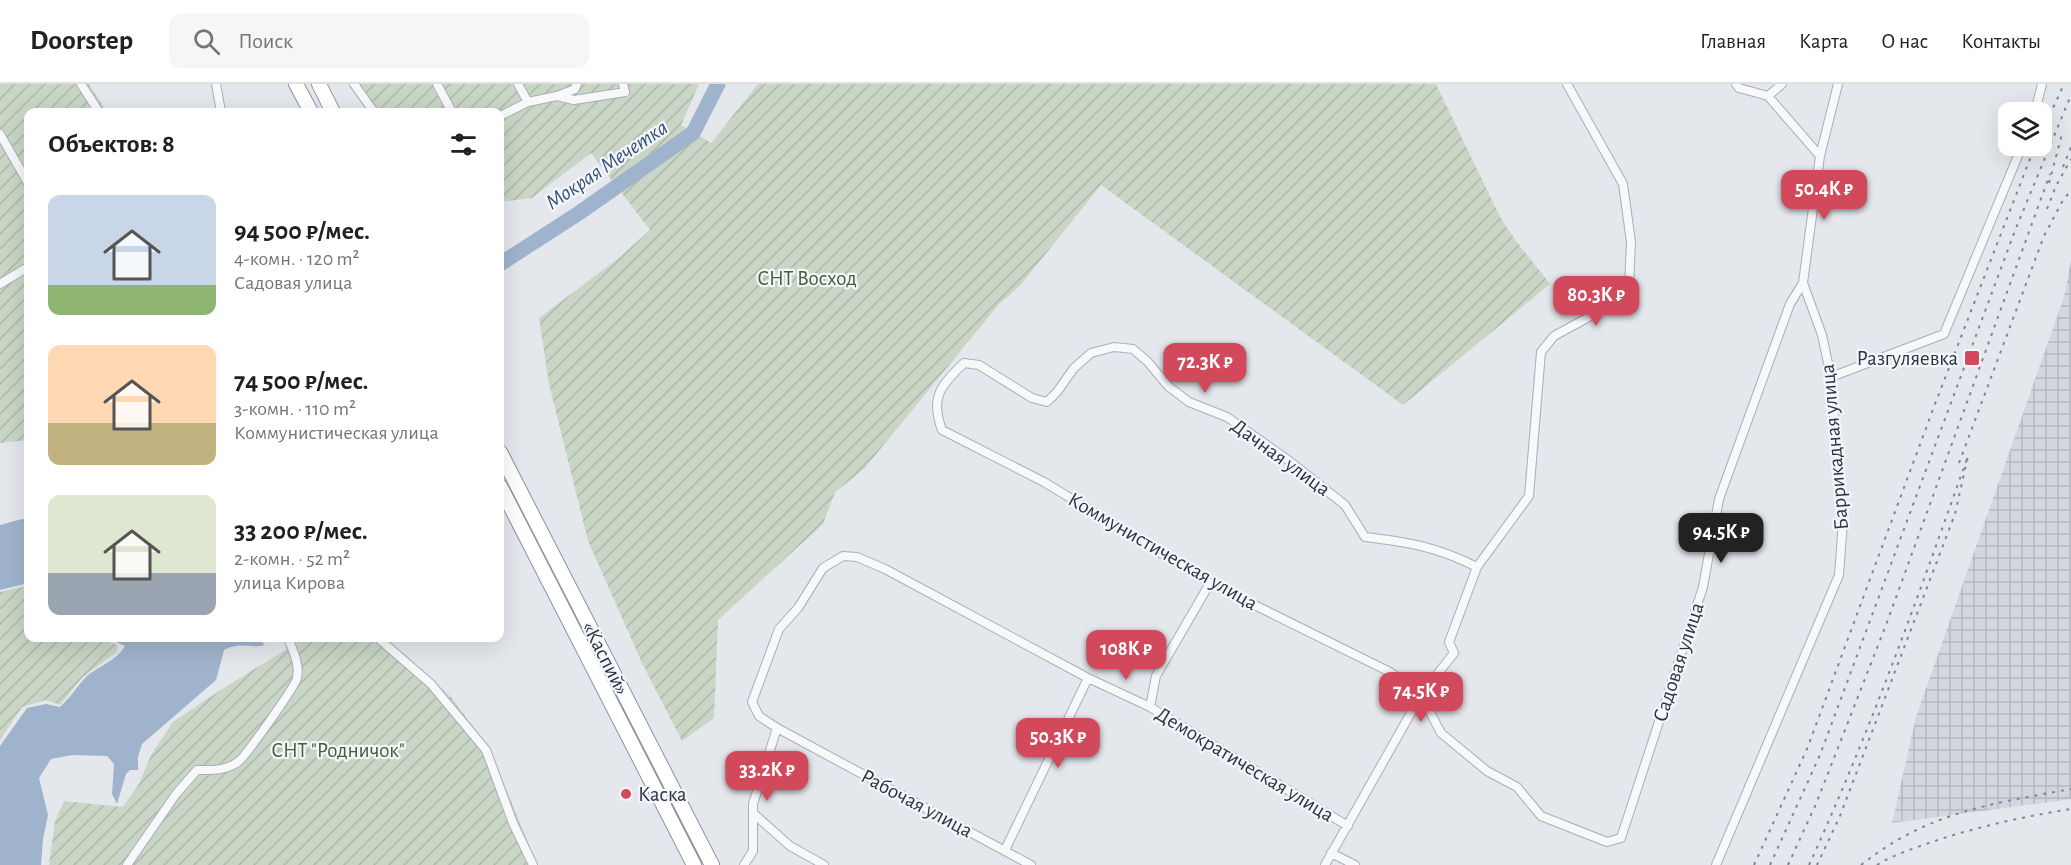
<!DOCTYPE html>
<html lang="ru">
<head>
<meta charset="utf-8">
<style>
  body { margin:0; font-family:"Alegreya Sans",sans-serif; background:#f6f6f6; color:#202124; height:100vh; display:flex; flex-direction:column; font-size:22px; white-space:nowrap }
  * { box-sizing:border-box; margin:0 }
  p { font-size:20px; color:#757577 }
  .icon { flex:none; width:33px; height:33px; fill:none; stroke:currentColor; stroke-width:2; stroke-linecap:round; stroke-linejoin:round }
  .map { position:relative; flex:1; overflow:hidden }
  .drawer { position:absolute; left:24px; top:24px; width:480px; height:534px; display:flex; flex-direction:column; background:#fff; border-radius:12px; box-shadow:0 6px 24px #0002 }
  .drawer>* { flex:none }
  .fabs { position:absolute; left:1998px; top:18px; display:grid; gap:12px }
  .fabs a { display:grid; place-items:center; width:54px; height:54px; border-radius:12px; background:#fff; box-shadow:0 6px 24px #0002; font-size:30px }
  .price { position:absolute; translate:-50% -51px; padding:0 14px; border-radius:12px; background:#d1495b; color:#fff; font-size:20px; line-height:39px; filter:drop-shadow(0 2px 3px #0008) }
  .price::after { content:''; position:absolute; left:50%; top:36px; width:18px; height:14px; margin-left:-9px; background:inherit; clip-path:polygon(0 0,100% 0,50% 100%) }
  .price.current { background:#222; color:#fff }
  ul { padding:0; list-style:none }
  li { display:flex; align-items:center; gap:18px; height:150px; padding:0 24px }
  li span { display:grid; place-items:center; flex:none; width:168px; height:120px; border-radius:12px; color:#555 }
  li>.icon { margin-inline-start:auto }
  span .icon { width:72px; height:72px; fill:#fffc; stroke-width:1 }
  li b { font-size:26px }
  h2 { display:flex; justify-content:space-between; align-items:center; height:72px; padding:0 24px; font-size:26px }
  header { display:flex; align-items:center; gap:36px; box-sizing:border-box; height:84px; padding:0 30px; background:#fff; border-bottom:2px solid #e0e0e0 }
  header strong { font-size:28px }
  nav { display:flex; gap:33px; margin-inline-start:auto; font-size:21px }
  .search { width:420px; height:54px; background:#f6f6f6; display:flex; align-items:center; gap:15px; box-sizing:border-box; padding:0 21px; border-radius:12px; color:#757577; font-size:22px }
  .map>svg:first-child { display:block }
</style>
</head>
<body>
<header>
<strong>Doorstep</strong>
<div class="search"><svg class="icon" aria-label="search" viewBox="0 0 24 24"><circle cx="10" cy="10" r="6"/><path d="M15 15l6 6"/></svg>Поиск</div>
<nav><a>Главная</a><a>Карта</a><a>О нас</a><a>Контакты</a></nav>
</header>
<div class="map">
<svg width="2071" height="781" viewBox="0 0 2071 781">
  <defs>
    <pattern id="industrial-grid" width="8" height="8" patternUnits="userSpaceOnUse" patternTransform="scale(1.5)"><rect width="8" height="8" fill="#d2d6de"/><path d="M0 4h8M4 0v8" fill="none" stroke="#b4b8c0"/></pattern>
    <pattern id="garden-furrows" width="10" height="10" patternUnits="userSpaceOnUse" patternTransform="scale(1.5)"><rect width="10" height="10" fill="#c9d6c5"/><path d="M-1 1l2-2M0 10L10 0M9 11l2-2" fill="none" stroke="#adb8ab"/></pattern>
  </defs>
  <rect width="100%" height="100%" fill="#e4e7ec"/>
  <path fill="url(#industrial-grid)" d="M2071 176V715L1892 739 1916 633 2064 213Z"/>
  <path fill="url(#garden-furrows)" d="M0 0H89L107 28H28V356L0 359Z
    M350 0H699L681 41 711 59 758 0H1436L1500 133 1516 157 1550 200 1403 321 1101 101 1019 203 999 220 864 385 835 408 823 440 718 536 714 634 682 657 642 579 588 457 549 300 539 234 620 173 650 146 591 69 532 114 500 118V28H369Z
    M27 502 28 554H98L118 561 117 568 83 593 60 621 46 616 22 623 0 656V508Z
    M305 554H386L451 613 490 665 537 781H49L55 737 64 717 123 723 139 700 151 671 173 638 222 605Z"/>
  <path fill="#9fb4cc" d="M22 435 28 436V499L0 506V441Z
    M107 554H257L265 561C248 565 241 557 224 566L216 596 142 660 138 673V686H130L126 690 117 720 112 710 114 680 107 672 72 671 51 675 39 694 48 731 43 755 41 781H0V662L27 624 46 620 60 623C70 614 76 604 85 594 97 582 116 578 125 562Z"/>
  <g fill="none" stroke-linecap="round" stroke-linejoin="round">
    <path stroke="#9fb4cc" stroke-width="15" d="M500 180 579 129 693 49 718 0"/>
    <defs>
      <path id="minor" d="M81 0 99 28
        M216 0 221 28
        M354 0 374 28
        M437 0 452 28
        M518 0 528 18
        M1736 0 1739 4 1768 12 1820 72
        M557 12 574 16 625 8 623 0
        M1768 12 1782 0
        M2035 28 2042 0
        M500 32 528 18 557 12 575 5 577 0
        M0 50 28 99
        M0 200 28 183
        M1831 293 1944 250 2022 62
        M1477 483C1437 463 1409 458 1365 453L1345 421 1288 376 1227 333 1189 318 1168 302 1148 278 1133 265 1114 263 1091 269 1074 284 1057 308 1047 318 1032 314 979 281 964 279C940 302 930 314 942 346L1044 398 1210 499 1390 588 1421 611 1441 649 1487 687 1517 703 1541 732 1607 758 1621 754 1703 503 1719 415 1790 220 1803 199
        M378 554 431 600 486 666 513 739 533 781
        M1150 623 1156 592 1210 499
        M753 729 790 762 824 781
        M1005 766 1088 594
        M1331 769 1355 781
        M127 781 176 710 197 686C212 686 225 687 238 678 245 673 295 603 297 594 300 580 293 567 288 554
        M744 781 753 767V720L777 644
        M1031 781 777 644 759 632 752 618 779 545 798 524 823 484 843 472 857 473 885 485 1088 594 1150 623 1348 742
        M1325 781 1421 611 1454 569 1449 558 1477 483 1529 412 1541 268 1554 252 1620 216 1629 202 1631 158 1623 100 1567 0
        M1716 781 1839 491 1843 437 1831 293 1822 251 1803 199 1820 72 1838 0"/>
      <path id="trunk" d="M296 0 311 28
        M319 0 333 28
        M500 368 712 781
        M500 402 694 781"/>
    </defs>
    <use href="#minor" stroke="#a9aeb7" stroke-width="10"/>
    <use href="#trunk" stroke="#8b94a3" stroke-width="16"/>
    <use href="#minor" stroke="#f7f8fa" stroke-width="8"/>
    <use href="#trunk" stroke="#fff" stroke-width="14"/>
    <path stroke="#7d8696" stroke-width="2" stroke-dasharray="3 6" stroke-linecap="butt" d="M2042 48 2064 0
      M2063 83 2071 63
      M2049 99 2062 50
      M2047 125 2056 102 2071 75
      M1959 379 2044 152 2062 118 2071 106
      M1754 781 1807 665 1935 320 2035 62
      M1770 781 1820 671 2016 144 2071 11
      M1788 781 1816 720 1886 541 2050 90
      M1809 781C1870 648 1919 510 1968 372L1955 430 1840 732 1817 781
      M1861 781C1928 728 1990 720 2071 705
      M1877 781C1891 772 1907 767 1923 761 1971 744 2021 733 2071 725"/>
  </g>
  <g fill="#d1495b" stroke="#f4f6f9" stroke-width="2">
    <rect x="1964" y="266" width="16" height="16" rx="3"/>
    <circle cx="626" cy="710" r="6"/>
  </g>
  <g text-anchor="middle" stroke-width="4.5" stroke-linejoin="round" paint-order="stroke">
    <g font-size="21" fill="#3f6138" stroke="#f4f6f9">
      <text x="807" y="201">СНТ Восход</text>
      <text x="338" y="673">СНТ "Родничок"</text>
    </g>
    <g font-size="21" fill="#2b3445" stroke="#f4f6f9" text-anchor="end">
      <text x="1958" y="281">Разгуляевка</text>
      <text x="638" y="717" text-anchor="start">Каска</text>
    </g>
    <g font-size="21" fill="#2b3445" stroke="#f4f6f9">
      <text transform="translate(1834 363) rotate(-95)" y="7">Баррикадная улица</text>
      <text transform="translate(1281 373) rotate(36)" y="7">Дачная улица</text>
      <text transform="translate(1163 467) rotate(30)" y="7">Коммунистическая улица</text>
      <text transform="translate(606 574) rotate(63)" y="7">«Каспий»</text>
      <text transform="translate(1678 578) rotate(-72)" y="7">Садовая улица</text>
      <text transform="translate(1245 680) rotate(31)" y="7">Демократическая улица</text>
      <text transform="translate(917 719) rotate(28)" y="7">Рабочая улица</text>
    </g>
    <g font-size="22" font-style="italic" fill="#34527a" stroke="#f4f6f9">
      <text transform="translate(606 80) rotate(-34)" y="8">Мокрая Мечетка</text>
    </g>
  </g>
</svg>
<div class="fabs">
<a><svg class="icon" aria-label="layers" viewBox="0 0 24 24"><path d="M12 4l9 5-9 5-9-5zM3 14l9 5 9-5"/></svg></a>
</div>
<b class="price" style="left:1824px;top:137px">50.4K ₽</b>
<b class="price" style="left:1596px;top:243px">80.3K ₽</b>
<b class="price" style="left:1205px;top:310px">72.3K ₽</b>
<b class="price current" style="left:1721px;top:480px">94.5K ₽</b>
<b class="price" style="left:1126px;top:597px">108K ₽</b>
<b class="price" style="left:1421px;top:639px">74.5K ₽</b>
<b class="price" style="left:1058px;top:685px">50.3K ₽</b>
<b class="price" style="left:767px;top:718px">33.2K ₽</b>
<section class="drawer">
<h2>Объектов: 8<svg class="icon" aria-label="filters" viewBox="0 0 24 24"><path d="M4 7h16M4 17h16"/><circle cx="9" cy="7" r="2"/><circle cx="15" cy="17" r="2"/></svg></h2>
<ul>
<li><span style="background:linear-gradient(#c9d6e8 75%,#8fb573 0)"><svg class="icon" aria-label="home" viewBox="0 0 24 24"><path d="M3 11l9-7 9 7M6 9v11h12V9"/></svg></span><div><b>94 500 ₽/мес.</b><p>4-комн. · 120 m²</p><p>Садовая улица</p></div></li>
<li><span style="background:linear-gradient(#ffd9b3 65%,#c2b280 0)"><svg class="icon" aria-label="home" viewBox="0 0 24 24"><path d="M3 11l9-7 9 7M6 9v11h12V9"/></svg></span><div><b>74 500 ₽/мес.</b><p>3-комн. · 110 m²</p><p>Коммунистическая улица</p></div></li>
<li><span style="background:linear-gradient(#dfe7d0 65%,#9aa5b1 0)"><svg class="icon" aria-label="home" viewBox="0 0 24 24"><path d="M3 11l9-7 9 7M6 9v11h12V9"/></svg></span><div><b>33 200 ₽/мес.</b><p>2-комн. · 52 m²</p><p>улица Кирова</p></div></li>
</ul>
</section>
</div>
</body>
</html>
